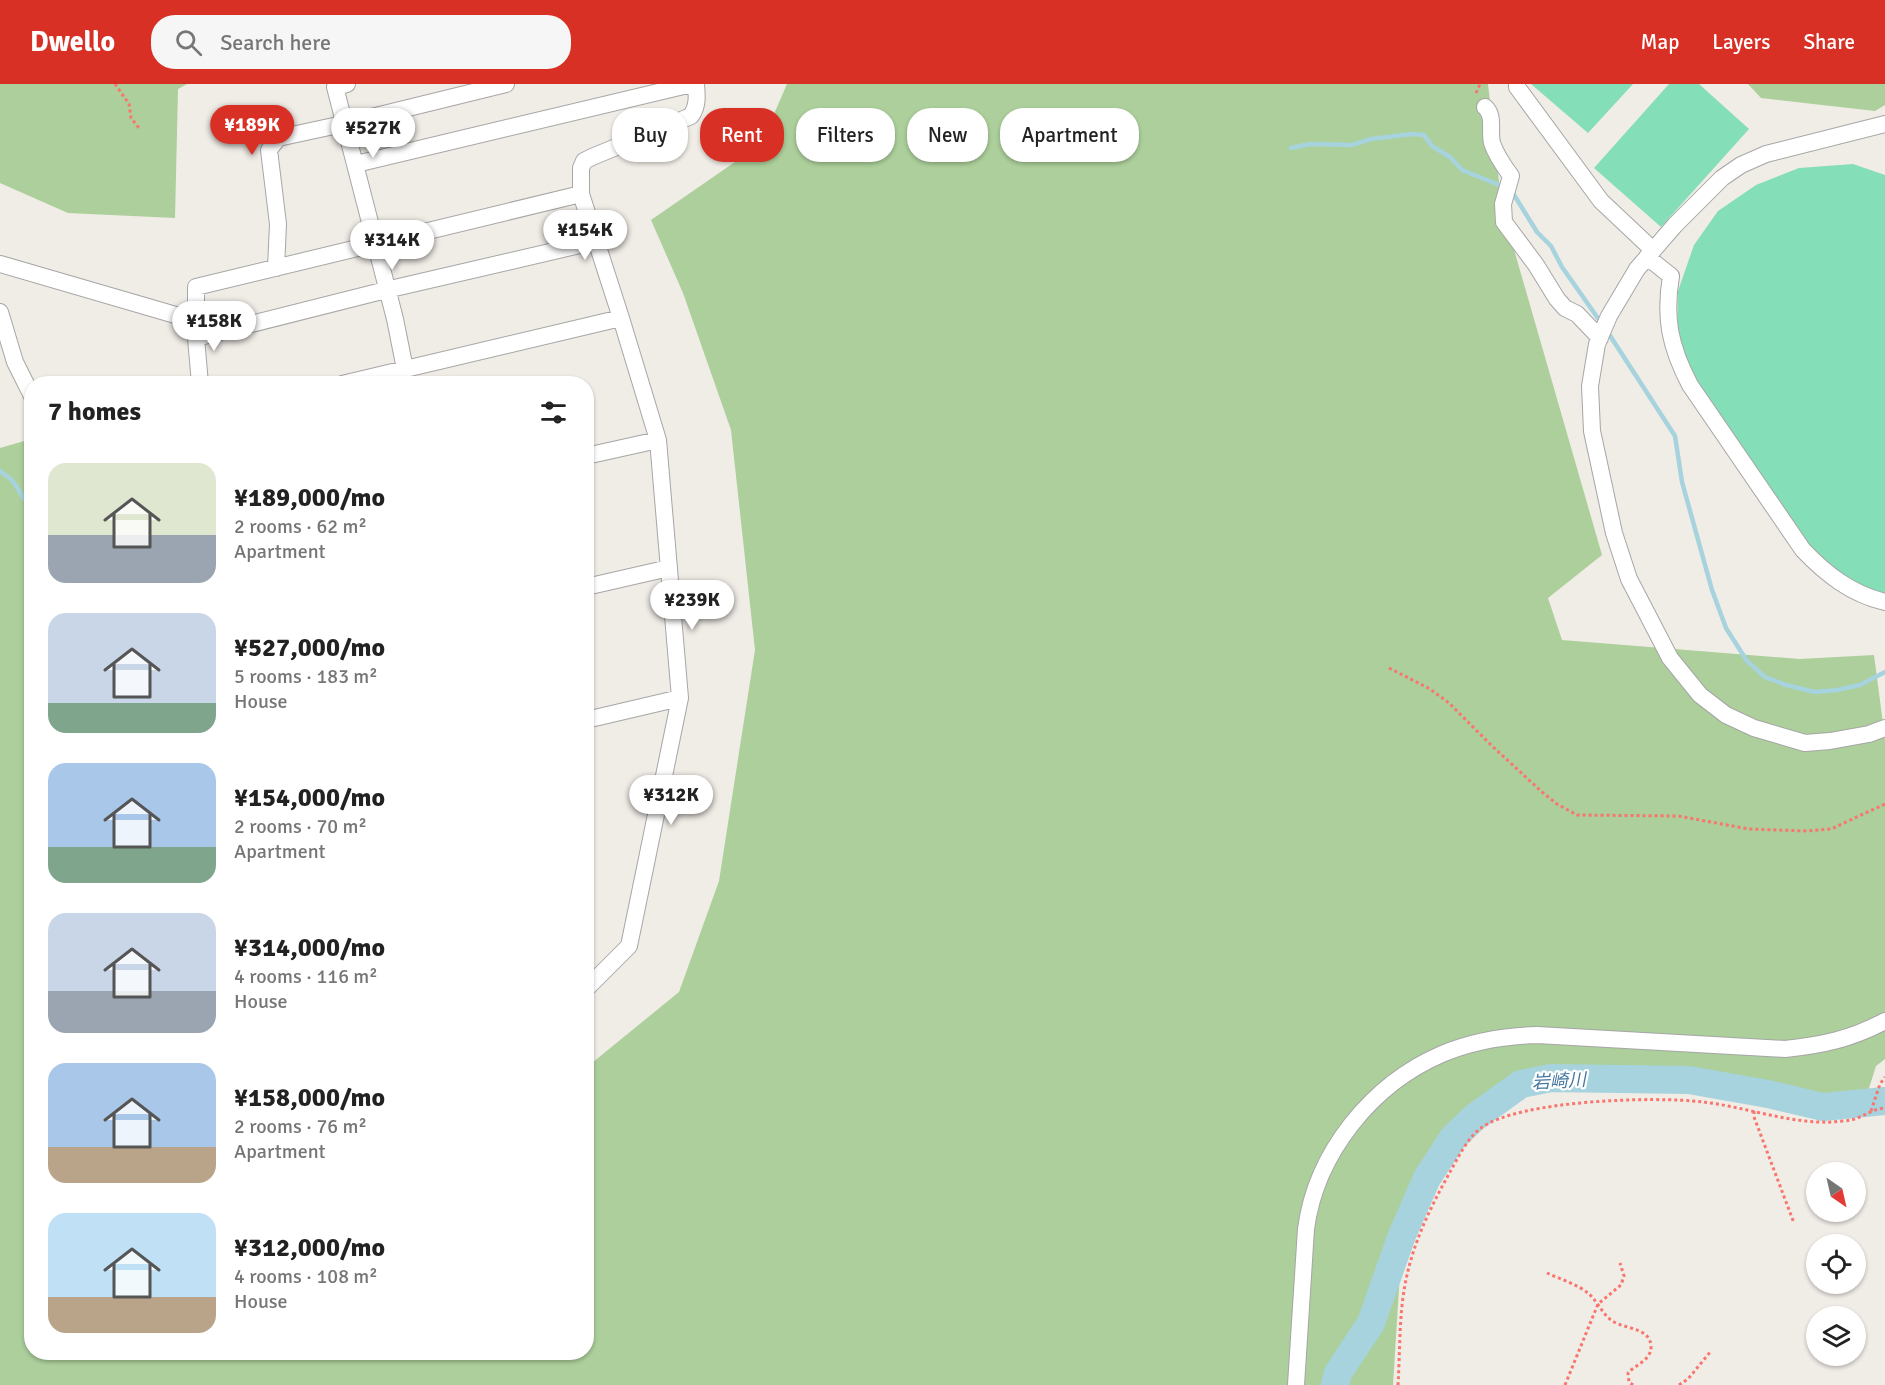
<!DOCTYPE html>
<html lang="en">
<head>
<meta charset="utf-8">
<style>
  body { margin:0; font-family:Signika,"Noto Sans JP",sans-serif; background:#f6f6f6; color:#222; height:100vh; display:flex; flex-direction:column; font-size:22px; white-space:nowrap }
  * { box-sizing:border-box; margin:0 }
  p { font-size:20px; color:#767676 }
  .icon { flex:none; width:33px; height:33px; fill:none; stroke:currentColor; stroke-width:2; stroke-linecap:round; stroke-linejoin:round }
  .map { position:relative; flex:1; overflow:hidden }
  .sheet { position:absolute; left:24px; top:292px; width:570px; height:984px; display:flex; flex-direction:column; background:#fff; border-radius:24px; box-shadow:0 2px 4px #0004 }
  .sheet>* { flex:none }
  .top-card { position:absolute; left:612px; top:24px; width:570px; height:54px; display:flex; gap:12px }
  .needle { width:39px; rotate:146deg }
  .tools { position:absolute; left:1806px; top:1078px; display:grid; gap:12px }
  .tools a { display:grid; place-items:center; width:60px; height:60px; border-radius:50%; background:#fff; box-shadow:0 2px 4px #0004; font-size:30px }
  .price { position:absolute; translate:-50% -51px; padding:0 14px; border-radius:21px; background:#fff; color:#222; font-size:20px; line-height:39px; filter:drop-shadow(0 2px 3px #0008) }
  .price::after { content:''; position:absolute; left:50%; top:36px; width:18px; height:14px; margin-left:-9px; background:inherit; clip-path:polygon(0 0,100% 0,50% 100%) }
  .price.current { background:#d93025; color:#fff }
  ul { padding:0; list-style:none }
  li { display:flex; align-items:center; gap:18px; height:150px; padding:0 24px }
  li span { display:grid; place-items:center; flex:none; width:168px; height:120px; border-radius:18px; color:#555 }
  li>.icon { margin-inline-start:auto }
  span .icon { width:72px; height:72px; fill:#fffc; stroke-width:1 }
  li b { font-size:26px }
  h2 { display:flex; justify-content:space-between; align-items:center; height:72px; padding:0 24px; font-size:26px }
  .tag { padding:0 21px; border-radius:24px; background:#fff; box-shadow:0 2px 4px #0004; font-size:21px; line-height:54px }
  .tag.current { background:#d93025; color:#fff }
  header { display:flex; align-items:center; gap:36px; box-sizing:border-box; height:84px; padding:0 30px; background:#d93025; color:#fff }
  header strong { font-size:28px }
  nav { display:flex; gap:33px; margin-inline-start:auto; font-size:21px }
  .search { width:420px; height:54px; background:#f6f6f6; display:flex; align-items:center; gap:15px; box-sizing:border-box; padding:0 21px; border-radius:24px; color:#767676; font-size:22px }
  .map>svg:first-child { display:block }
</style>
</head>
<body>
<header>
<strong>Dwello</strong>
<div class="search"><svg class="icon" aria-label="search" viewBox="0 0 24 24"><circle cx="10" cy="10" r="6"/><path d="M15 15l6 6"/></svg>Search here</div>
<nav><a>Map</a><a>Layers</a><a>Share</a></nav>
</header>
<div class="map">
<svg width="1885" height="1301" viewBox="0 0 1885 1301">
  <rect width="100%" height="100%" fill="#f0ece6"/>
  <path fill="#accf9b" d="M0 0H187L178 5 175 134 68 129 0 99Z
    M787 0H1488L1502 124 1602 471 1548 514 1562 556 1800 575 1874 571 1885 655V975L1876 982 1863 1023 1817 1028 1671 1003 1564 1004 1489 1017 1456 1038 1404 1124 1393 1301H0V364L31 355 32 1269H586L587 983 679 908 719 797 755 566 731 346 683 209 651 136 761 60Z
    M1748 0H1885V21L1875 27 1761 14Z"/>
  <path fill="#84deb7" d="M1531 0H1633L1588 49Z
    M1669 0H1699L1749 45 1661 143 1594 84Z
    M1853 80 1885 91V513L1848 498 1815 472 1700 309 1677 251 1678 207 1694 161 1718 127 1756 101 1799 84Z"/>
  <g fill="none" stroke-linecap="round" stroke-linejoin="round">
    <path stroke="#a6d3dd" stroke-width="4.5" d="M1291 64 1310 60 1352 61 1371 55 1412 50 1424 51 1432 62 1450 73 1462 86 1504 103
      M1511 106 1537 148 1551 162 1562 183 1602 240
      M1607 247 1675 352 1682 398 1712 506 1726 544 1747 577 1765 593 1786 601 1815 608 1837 606 1860 601 1885 588
      M0 387 12 396 32 427"/>
    <path stroke="#a6d3dd" stroke-width="28" d="M1335 1301 1338 1289 1371 1239 1402 1151 1427 1094 1453 1054 1475 1033 1521 1000 1551 994 1689 996 1768 1010 1823 1023 1885 1017"/>
    <defs>
      <path id="minor" d="M347 0 335 3 395 235 408 300
        M1517 0V3L1601 117 1653 166
        M1485 23C1495 32 1489 46 1492 59 1496 71 1503 81 1511 92L1503 120 1504 138 1536 181 1557 215 1565 224 1577 230 1600 254
        M1885 40 1766 70 1741 81 1722 94 1675 141 1637 185 1609 232 1597 260 1590 302 1592 347 1614 449 1629 495 1670 574 1700 611 1726 631 1754 644 1805 659 1830 657 1869 650 1885 644
        M356 80 692 0
        M1647 173 1671 192C1664 234 1670 263 1690 301L1803 466C1826 490 1851 510 1885 518
        M0 180 196 237
        M276 184 278 140 269 66 278 54 343 40 506 0
        M0 228 15 278 32 312
        M196 254 386 206 597 157
        M200 300 196 254V203L581 110
        M342 300 621 234
        M586 372 658 356
        M586 503 669 484
        M586 636 680 614
        M586 905 629 862 680 614 658 356 621 234 581 110V84L584 77 592 73 691 32C698 22 697 12 696 0
        M1296 1301 1306 1145C1316 1069 1372 1000 1442 970 1473 957 1504 952 1537 951L1785 965C1823 961 1851 955 1885 937"/>
    </defs>
    <use href="#minor" stroke="#a6a6a6" stroke-width="18"/>
    <path stroke="#f9756e" stroke-width="3" stroke-dasharray="3 3" stroke-linecap="butt" d="M115 0 129 20 131 34 139 44
      M1476 9 1480 0
      M1389 584 1430 605 1449 619 1491 661 1542 708 1557 720 1577 731 1678 732 1749 745 1807 747 1831 745 1885 720
      M1754 1027V1033L1794 1139
      M1871 1027 1880 1000 1885 993
      M1547 1189C1560 1195 1579 1201 1589 1210 1599 1219 1603 1232 1614 1238 1626 1245 1650 1244 1651 1262 1652 1276 1635 1281 1628 1289L1629 1298 1633 1301
      M1398 1301C1400 1270 1399 1232 1405 1201 1412 1161 1430 1124 1450 1088 1458 1074 1467 1054 1481 1044 1519 1016 1655 1012 1703 1018 1746 1023 1790 1040 1833 1038 1839 1037 1846 1037 1851 1036 1863 1033 1872 1025 1885 1024
      M1565 1301 1598 1220 1621 1201 1624 1192 1620 1179
      M1679 1301 1688 1295 1711 1267"/>
    <use href="#minor" stroke="#fff" stroke-width="16"/>
  </g>
  <g text-anchor="middle" stroke-width="4.5" stroke-linejoin="round" paint-order="stroke">
    <g font-size="18" font-style="italic" fill="#46779f" stroke="#fff">
      <text transform="translate(1559 997) rotate(-3)" y="6">岩崎川</text>
    </g>
  </g>
</svg>
<div class="tools">
<a><svg class="needle" viewBox="-14 -14 28 28"><path d="M0-13l5 13h-10z" fill="#e53935"/><path d="M0 13l5-13h-10z" fill="#767676"/></svg></a>
<a><svg class="icon" aria-label="locate" viewBox="0 0 24 24"><circle cx="12" cy="12" r="6"/><path d="M12 2v4M12 18v4M2 12h4M18 12h4"/></svg></a>
<a><svg class="icon" aria-label="layers" viewBox="0 0 24 24"><path d="M12 4l9 5-9 5-9-5zM3 14l9 5 9-5"/></svg></a>
</div>
<b class="price current" style="left:252px;top:72px">¥189K</b>
<b class="price" style="left:373px;top:75px">¥527K</b>
<b class="price" style="left:585px;top:177px">¥154K</b>
<b class="price" style="left:392px;top:187px">¥314K</b>
<b class="price" style="left:214px;top:268px">¥158K</b>
<b class="price" style="left:692px;top:547px">¥239K</b>
<b class="price" style="left:671px;top:742px">¥312K</b>
<div class="top-card">
<a class="tag">Buy</a>
<a class="tag current">Rent</a>
<a class="tag">Filters</a>
<a class="tag">New</a>
<a class="tag">Apartment</a>
</div>
<section class="sheet">
<h2>7 homes<svg class="icon" aria-label="filters" viewBox="0 0 24 24"><path d="M4 7h16M4 17h16"/><circle cx="9" cy="7" r="2"/><circle cx="15" cy="17" r="2"/></svg></h2>
<ul>
<li><span style="background:linear-gradient(#dfe7d0 60%,#9aa5b1 0)"><svg class="icon" aria-label="home" viewBox="0 0 24 24"><path d="M3 11l9-7 9 7M6 9v11h12V9"/></svg></span><div><b>¥189,000/mo</b><p>2 rooms · 62 m²</p><p>Apartment</p></div></li>
<li><span style="background:linear-gradient(#c9d6e8 75%,#7fa58c 0)"><svg class="icon" aria-label="home" viewBox="0 0 24 24"><path d="M3 11l9-7 9 7M6 9v11h12V9"/></svg></span><div><b>¥527,000/mo</b><p>5 rooms · 183 m²</p><p>House</p></div></li>
<li><span style="background:linear-gradient(#a9c7e8 70%,#7fa58c 0)"><svg class="icon" aria-label="home" viewBox="0 0 24 24"><path d="M3 11l9-7 9 7M6 9v11h12V9"/></svg></span><div><b>¥154,000/mo</b><p>2 rooms · 70 m²</p><p>Apartment</p></div></li>
<li><span style="background:linear-gradient(#c9d6e8 65%,#9aa5b1 0)"><svg class="icon" aria-label="home" viewBox="0 0 24 24"><path d="M3 11l9-7 9 7M6 9v11h12V9"/></svg></span><div><b>¥314,000/mo</b><p>4 rooms · 116 m²</p><p>House</p></div></li>
<li><span style="background:linear-gradient(#a9c7e8 70%,#b9a48a 0)"><svg class="icon" aria-label="home" viewBox="0 0 24 24"><path d="M3 11l9-7 9 7M6 9v11h12V9"/></svg></span><div><b>¥158,000/mo</b><p>2 rooms · 76 m²</p><p>Apartment</p></div></li>
<li><span style="background:linear-gradient(#bfe0f5 70%,#b9a48a 0)"><svg class="icon" aria-label="home" viewBox="0 0 24 24"><path d="M3 11l9-7 9 7M6 9v11h12V9"/></svg></span><div><b>¥312,000/mo</b><p>4 rooms · 108 m²</p><p>House</p></div></li>
</ul>
</section>
</div>
</body>
</html>
